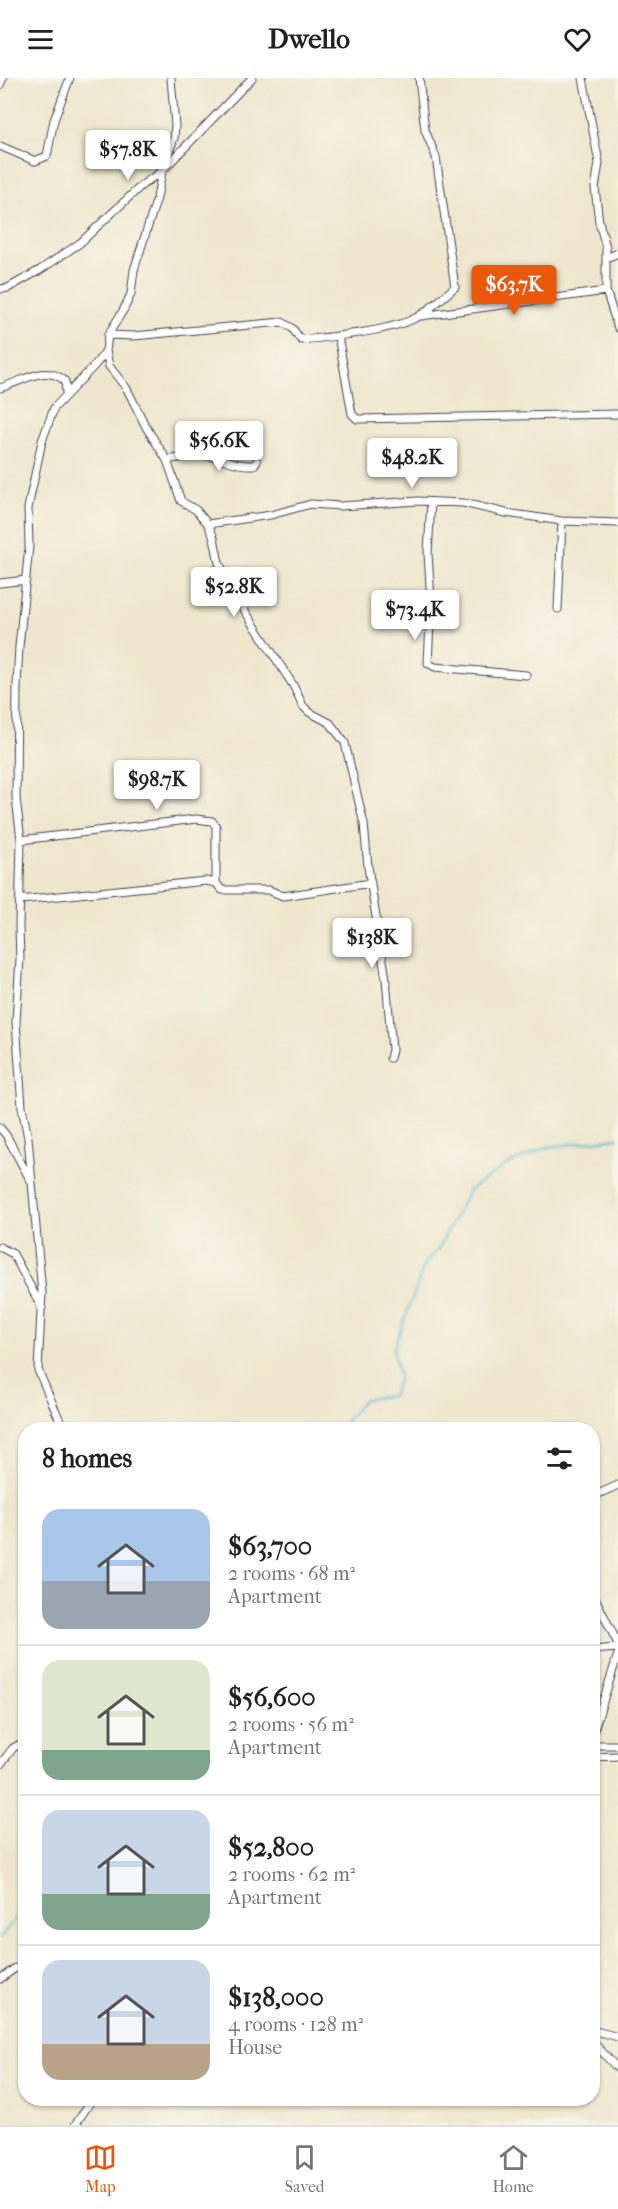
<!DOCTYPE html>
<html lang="en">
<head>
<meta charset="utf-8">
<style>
  body { margin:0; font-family:"IM FELL French Canon",serif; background:#f2f2f2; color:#222; height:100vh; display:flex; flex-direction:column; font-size:22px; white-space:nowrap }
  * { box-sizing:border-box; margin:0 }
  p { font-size:20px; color:#767676 }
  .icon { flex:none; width:33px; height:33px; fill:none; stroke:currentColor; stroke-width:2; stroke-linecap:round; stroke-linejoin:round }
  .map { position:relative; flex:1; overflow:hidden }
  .details { position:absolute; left:18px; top:1344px; width:582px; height:684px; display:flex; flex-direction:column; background:#fff; border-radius:24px; box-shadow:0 2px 4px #0004 }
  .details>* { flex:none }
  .price { position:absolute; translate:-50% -51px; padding:0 14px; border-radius:6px; background:#fff; color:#222; font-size:20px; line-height:39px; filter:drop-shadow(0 2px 3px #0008) }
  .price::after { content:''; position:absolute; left:50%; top:36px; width:18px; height:14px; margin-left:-9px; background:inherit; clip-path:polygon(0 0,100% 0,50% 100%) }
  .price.selected { background:#ea580c; color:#fff }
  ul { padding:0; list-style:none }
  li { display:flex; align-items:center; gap:18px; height:150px; padding:0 24px }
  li+li { border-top:2px solid #e0e0e0 }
  li span { display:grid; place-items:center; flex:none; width:168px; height:120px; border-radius:18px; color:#555 }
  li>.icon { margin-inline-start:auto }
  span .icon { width:72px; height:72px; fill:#fffc; stroke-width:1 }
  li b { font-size:26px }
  h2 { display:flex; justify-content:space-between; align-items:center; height:72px; padding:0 24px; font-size:26px }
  header { display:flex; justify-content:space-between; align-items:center; height:78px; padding:0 24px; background:#fff; font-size:27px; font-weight:700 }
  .menu { display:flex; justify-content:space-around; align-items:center; height:84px; border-top:2px solid #e0e0e0; background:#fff; font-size:16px; color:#767676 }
  .menu a { display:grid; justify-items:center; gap:3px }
  .menu .selected { color:#ea580c }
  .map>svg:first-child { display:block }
</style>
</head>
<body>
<header><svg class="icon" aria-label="menu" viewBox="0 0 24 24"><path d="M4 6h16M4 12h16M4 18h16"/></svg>Dwello<svg class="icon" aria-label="heart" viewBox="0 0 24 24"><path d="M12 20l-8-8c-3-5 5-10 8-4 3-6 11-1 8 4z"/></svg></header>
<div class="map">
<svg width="618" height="2047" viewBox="0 0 618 2047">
  <rect width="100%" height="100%" fill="#f7f3e8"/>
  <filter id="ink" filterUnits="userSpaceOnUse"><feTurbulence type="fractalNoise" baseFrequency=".0167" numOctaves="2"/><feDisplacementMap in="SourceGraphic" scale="12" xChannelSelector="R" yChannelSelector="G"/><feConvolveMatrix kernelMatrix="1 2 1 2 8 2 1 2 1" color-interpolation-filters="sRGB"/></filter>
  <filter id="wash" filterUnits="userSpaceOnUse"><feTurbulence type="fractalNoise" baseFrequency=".008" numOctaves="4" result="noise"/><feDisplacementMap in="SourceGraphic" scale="24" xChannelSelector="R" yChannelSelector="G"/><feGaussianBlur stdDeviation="1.35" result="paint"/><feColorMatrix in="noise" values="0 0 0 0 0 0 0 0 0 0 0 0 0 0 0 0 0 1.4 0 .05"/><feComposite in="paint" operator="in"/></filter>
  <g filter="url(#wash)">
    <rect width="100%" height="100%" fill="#eee7cd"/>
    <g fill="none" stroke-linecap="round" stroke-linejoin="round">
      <path stroke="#55bbd3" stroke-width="2" d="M339 1352 364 1321 392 1318 399 1300 393 1272 426 1184 439 1170 469 1112 506 1087 548 1069 618 1060
        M0 1860 26 1827"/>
    </g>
  </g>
  <g filter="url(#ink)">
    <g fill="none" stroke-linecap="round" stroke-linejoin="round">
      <defs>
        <path id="minor" d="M583 0 599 85 595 110 599 144 606 169V213L618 250
          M0 7 3 0
          M0 68 35 83 47 78 54 42 70 0
          M606 180 618 175
          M0 211 8 210 40 192 80 165 142 107 162 93 252 0
          M421 238 606 213
          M108 257 134 258 282 244 292 250 301 262C330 259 395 253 419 238 432 230 444 218 455 209L436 79 425 52 419 0
          M338 258 352 336 357 341 618 336
          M106 273 109 288 127 311 146 349 167 382 181 423 196 432 208 446 214 460 219 485 245 533 293 607 303 628 309 634 330 645 345 665 364 746 368 789 386 901 392 972 390 980
          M0 310C22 304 45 285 65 303L66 315
          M167 382C183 379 200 375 216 379 230 383 239 388 254 387L257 383
          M431 424 428 475 431 524 428 585 435 589 526 597
          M208 446 271 437 311 426 340 428 418 423 463 425 506 435 562 443 618 445
          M0 505 26 502
          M558 531 562 443
          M21 762 196 741 212 743 216 748V805
          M20 822 206 803 216 805 222 812H269L283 818 371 805
          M0 1050 6 1057 32 1105 42 1215 38 1292 64 1352
          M32 1105 28 1060 22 1029 16 944 20 881 19 849 21 762 16 720 17 607 19 569 29 468 28 430 42 363 54 330 95 287 106 273 108 257 124 231 131 216 134 192 157 120 162 93 174 60 175 48 171 0
          M0 1169 13 1176 42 1230
          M592 1419 618 1407
          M592 1514 618 1566
          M592 1572 618 1570
          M592 1658 618 1576
          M592 1667H618
          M592 1679 618 1678
          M0 1687 13 1670 26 1663
          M0 1901 14 1891 26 1886
          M592 1952 618 1959
          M592 1963 618 1991
          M75 2047 93 2020"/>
      </defs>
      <use href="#minor" stroke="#414051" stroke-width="9"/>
      <use href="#minor" stroke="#fff" stroke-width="7"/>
    </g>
  </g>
</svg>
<b class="price" style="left:128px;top:103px">$57.8K</b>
<b class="price selected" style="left:514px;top:238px">$63.7K</b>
<b class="price" style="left:219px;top:394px">$56.6K</b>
<b class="price" style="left:412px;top:411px">$48.2K</b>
<b class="price" style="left:234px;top:540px">$52.8K</b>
<b class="price" style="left:415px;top:563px">$73.4K</b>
<b class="price" style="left:157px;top:733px">$98.7K</b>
<b class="price" style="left:372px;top:891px">$138K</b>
<section class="details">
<h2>8 homes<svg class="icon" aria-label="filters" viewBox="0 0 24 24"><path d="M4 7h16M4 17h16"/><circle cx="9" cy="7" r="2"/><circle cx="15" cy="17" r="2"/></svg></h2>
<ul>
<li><span style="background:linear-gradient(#a9c7e8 60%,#9aa5b1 0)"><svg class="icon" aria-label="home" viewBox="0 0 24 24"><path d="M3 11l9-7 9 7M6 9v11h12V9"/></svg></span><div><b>$63,700</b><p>2 rooms · 68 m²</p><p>Apartment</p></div></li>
<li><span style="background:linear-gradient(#dfe7d0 75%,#7fa58c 0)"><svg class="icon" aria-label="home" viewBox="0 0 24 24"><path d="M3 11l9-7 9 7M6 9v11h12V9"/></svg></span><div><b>$56,600</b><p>2 rooms · 56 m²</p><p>Apartment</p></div></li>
<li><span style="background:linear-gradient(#c9d6e8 70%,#7fa58c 0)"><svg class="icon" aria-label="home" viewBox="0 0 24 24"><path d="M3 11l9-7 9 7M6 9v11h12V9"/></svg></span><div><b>$52,800</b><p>2 rooms · 62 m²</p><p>Apartment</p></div></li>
<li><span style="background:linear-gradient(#c9d6e8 70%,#b9a48a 0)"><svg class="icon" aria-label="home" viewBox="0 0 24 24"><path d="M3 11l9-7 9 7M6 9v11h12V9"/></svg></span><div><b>$138,000</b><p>4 rooms · 128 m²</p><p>House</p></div></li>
</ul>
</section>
</div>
<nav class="menu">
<a class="selected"><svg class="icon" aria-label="map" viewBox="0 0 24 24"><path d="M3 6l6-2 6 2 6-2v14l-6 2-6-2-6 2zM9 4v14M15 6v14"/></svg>Map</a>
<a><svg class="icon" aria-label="saved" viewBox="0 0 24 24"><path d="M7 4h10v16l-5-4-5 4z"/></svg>Saved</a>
<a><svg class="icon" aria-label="home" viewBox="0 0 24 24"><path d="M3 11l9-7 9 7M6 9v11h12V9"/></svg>Home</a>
</nav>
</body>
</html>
